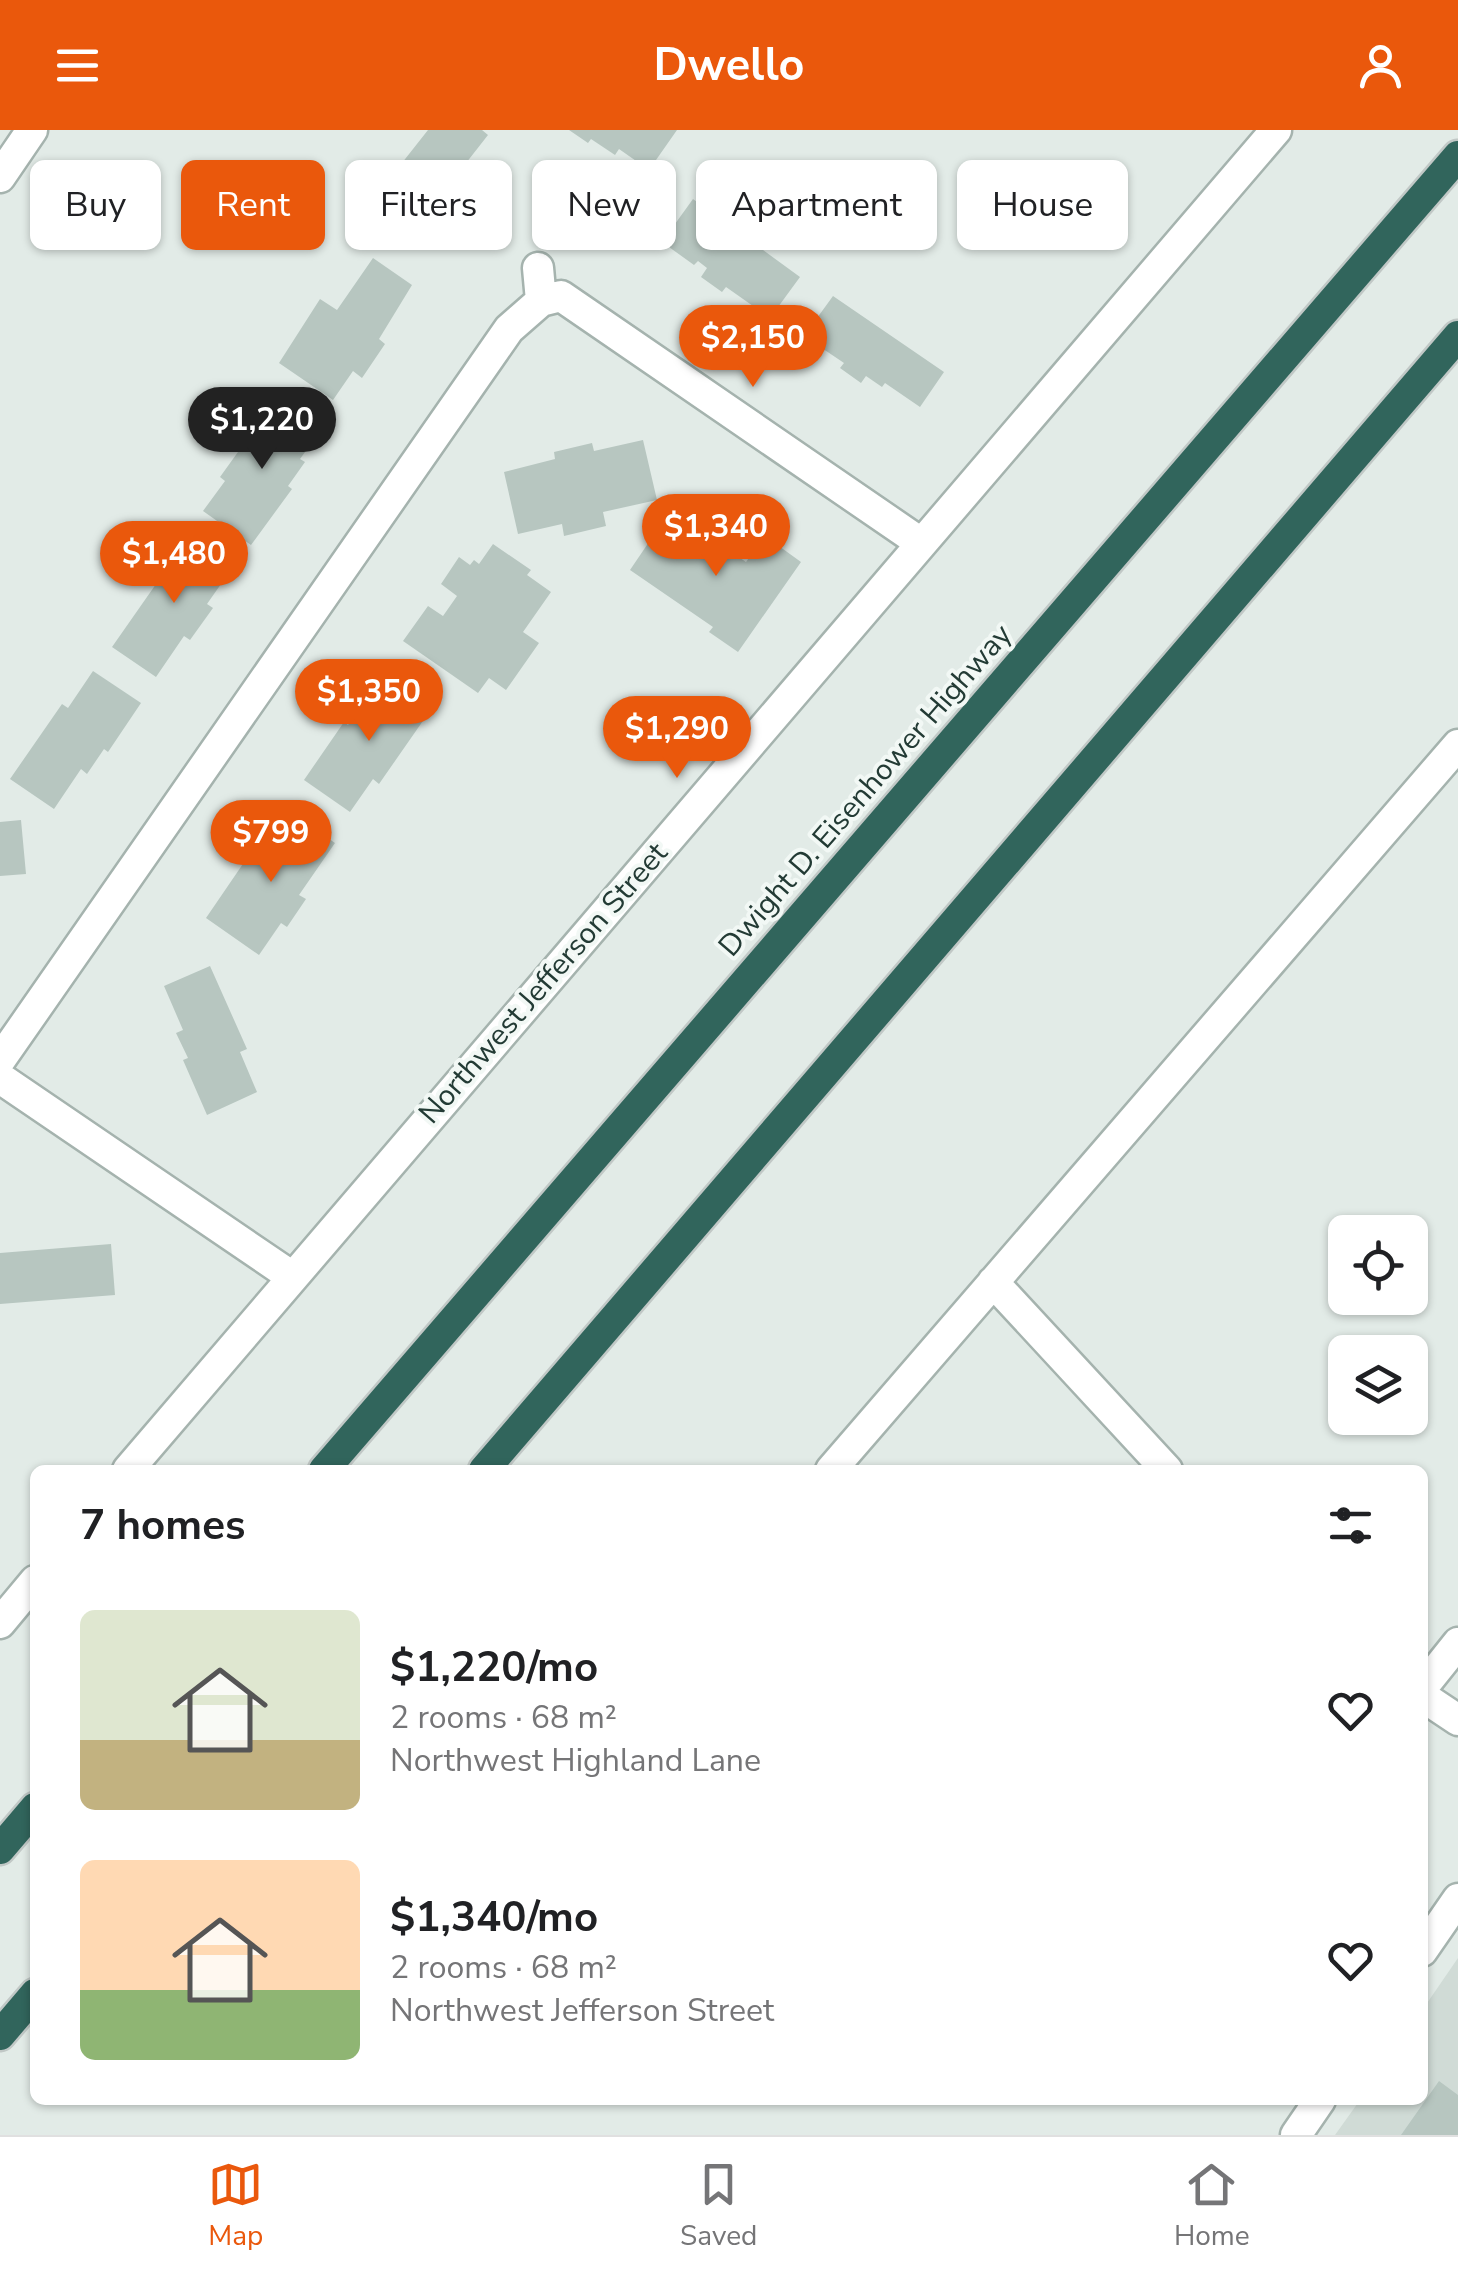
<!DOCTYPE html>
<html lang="en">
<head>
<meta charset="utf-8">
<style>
  body { margin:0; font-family:"Nunito Sans",sans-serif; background:#f6f6f6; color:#202124; height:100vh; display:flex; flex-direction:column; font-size:38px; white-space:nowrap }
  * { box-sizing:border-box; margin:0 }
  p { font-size:32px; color:#757577 }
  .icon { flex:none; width:55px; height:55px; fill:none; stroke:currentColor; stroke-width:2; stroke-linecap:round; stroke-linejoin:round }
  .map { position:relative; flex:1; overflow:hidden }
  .details { position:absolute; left:30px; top:1335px; width:1398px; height:640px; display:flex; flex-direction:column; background:#fff; border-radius:15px; box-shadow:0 2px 8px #0004 }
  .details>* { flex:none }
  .banner { position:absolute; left:30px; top:30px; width:1400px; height:90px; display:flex; gap:20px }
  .fabs { position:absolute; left:1328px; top:1085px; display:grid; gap:20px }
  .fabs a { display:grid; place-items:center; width:100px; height:100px; border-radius:15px; background:#fff; box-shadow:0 2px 8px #0004; font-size:50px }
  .price { position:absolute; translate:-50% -85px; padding:0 22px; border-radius:35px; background:#ea580c; color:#fff; font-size:32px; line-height:65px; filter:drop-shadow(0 2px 5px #0008) }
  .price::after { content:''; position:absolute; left:50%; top:60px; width:30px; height:22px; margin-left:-15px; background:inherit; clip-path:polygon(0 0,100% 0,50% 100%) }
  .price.current { background:#222; color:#fff }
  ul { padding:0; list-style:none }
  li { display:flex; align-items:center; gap:30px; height:250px; padding:0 50px }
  li span { display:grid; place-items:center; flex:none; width:280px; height:200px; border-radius:15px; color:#555 }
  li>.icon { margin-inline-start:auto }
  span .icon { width:120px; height:120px; fill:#fffc; stroke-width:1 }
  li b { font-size:42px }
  h2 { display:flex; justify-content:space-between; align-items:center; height:120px; padding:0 50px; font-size:42px }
  .tag { padding:0 35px; border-radius:15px; background:#fff; box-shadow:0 2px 8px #0004; font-size:35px; line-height:90px }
  .tag.current { background:#ea580c; color:#fff }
  header { display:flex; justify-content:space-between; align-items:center; height:130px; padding:0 50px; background:#ea580c; color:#fff; font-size:45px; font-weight:700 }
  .tabs { display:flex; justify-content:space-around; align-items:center; height:140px; border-top:2px solid #e0e0e0; background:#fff; font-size:28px; color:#757577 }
  .tabs a { display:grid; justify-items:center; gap:5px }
  .tabs .current { color:#ea580c }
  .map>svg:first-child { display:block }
</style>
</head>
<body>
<header><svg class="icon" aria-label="menu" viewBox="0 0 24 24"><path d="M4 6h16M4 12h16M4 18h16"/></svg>Dwello<svg class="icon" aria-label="person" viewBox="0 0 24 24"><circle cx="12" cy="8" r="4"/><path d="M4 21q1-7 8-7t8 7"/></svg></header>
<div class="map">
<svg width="1458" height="2005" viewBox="0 0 1458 2005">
  <rect width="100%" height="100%" fill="#e2ebe7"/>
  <path fill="#d0dbd6" d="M1458 1828V2005H1335L1360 1970H1422L1423 1879Z"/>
  <path fill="#b7c6c0" d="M428 0H482L488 5 441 65 438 61 404 104 368 76Z
    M569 0H677L649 40 619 19 615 25 591 9 588 13Z
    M693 69 800 147 770 188 726 157 722 162 701 147 707 138 698 131 694 135 662 112Z
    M373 128 412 155 379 209 385 214 362 248 353 241 333 270 279 233 320 169 337 180Z
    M833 166 944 242 920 277 885 253 882 257 866 246 861 253 840 238 844 233 804 206Z
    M277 268 321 300 300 329 305 332 288 356 292 359 251 415 203 381 225 351 220 347Z
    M643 310 657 370 603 382 606 396 564 406 562 394 518 404 504 342 555 329 554 322 592 313 594 321Z
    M668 384 704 409 706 405 746 432 765 406 801 432 738 522 709 502 713 497 630 440Z
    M191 404 235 434 207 474 213 478 190 510 184 506 156 547 112 517Z
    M493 414 531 440 527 445 551 462 523 502 539 513 506 560 489 548 478 563 403 511 428 476 443 486 457 466 441 454 459 427 470 435 474 430 479 434Z
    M93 541 141 573 108 622 104 619 87 644 81 639 54 679 10 649 62 574 68 578Z
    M390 545 434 575 379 654 373 649 350 682 304 650 344 592 348 595 366 569 371 573Z
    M293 684 335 713 299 765 306 769 287 797 281 793 259 825 206 788 247 728 252 731 267 709 273 713Z
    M21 690 26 744 0 746V692Z
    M210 836 247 919 240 922 257 962 207 985 183 930 188 928 176 903 183 900 164 856Z
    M111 1114 115 1165 0 1174V1123Z
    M1439 1951 1458 1965V2005H1401Z"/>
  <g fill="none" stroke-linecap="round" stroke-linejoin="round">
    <defs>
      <path id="minor" d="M0 47 32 0
        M538 138 541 171 561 166 921 413
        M0 930 509 199 541 171
        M0 948 291 1146
        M993 1152 1167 1340
        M128 1340 1276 0
        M831 1340 1458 615
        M0 1493 35 1451
        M1422 1558 1458 1513
        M1422 1566 1458 1590
        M1422 1821 1458 1769
        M1296 2005 1320 1970"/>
      <path id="highway" d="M324 1340 1458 26
        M484 1340 1458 206
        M0 1719 35 1678
        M0 1905 35 1864"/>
    </defs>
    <use href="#minor" stroke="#a5b3ae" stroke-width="35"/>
    <use href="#highway" stroke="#c1c8c6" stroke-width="35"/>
    <use href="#minor" stroke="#fff" stroke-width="30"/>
    <use href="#highway" stroke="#31655c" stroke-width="30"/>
  </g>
  <g text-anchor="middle" stroke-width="8" stroke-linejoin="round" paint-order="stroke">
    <g font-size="30" fill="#233b35" stroke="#f2f8f5">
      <text transform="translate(865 660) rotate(-49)" y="10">Dwight D. Eisenhower Highway</text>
      <text transform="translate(543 853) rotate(-49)" y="10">Northwest Jefferson Street</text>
    </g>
  </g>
</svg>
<div class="fabs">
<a><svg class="icon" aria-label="locate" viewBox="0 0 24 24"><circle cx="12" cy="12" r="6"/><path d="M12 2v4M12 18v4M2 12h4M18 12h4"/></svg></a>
<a><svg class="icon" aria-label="layers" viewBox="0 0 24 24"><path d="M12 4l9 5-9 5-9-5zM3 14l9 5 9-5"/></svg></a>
</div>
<b class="price" style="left:753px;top:260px">$2,150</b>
<b class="price current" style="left:262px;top:342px">$1,220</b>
<b class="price" style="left:716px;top:449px">$1,340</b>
<b class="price" style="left:174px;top:476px">$1,480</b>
<b class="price" style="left:369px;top:614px">$1,350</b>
<b class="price" style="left:677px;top:651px">$1,290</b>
<b class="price" style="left:271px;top:755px">$799</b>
<div class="banner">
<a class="tag">Buy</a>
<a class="tag current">Rent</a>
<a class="tag">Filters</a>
<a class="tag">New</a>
<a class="tag">Apartment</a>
<a class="tag">House</a>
</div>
<section class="details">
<h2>7 homes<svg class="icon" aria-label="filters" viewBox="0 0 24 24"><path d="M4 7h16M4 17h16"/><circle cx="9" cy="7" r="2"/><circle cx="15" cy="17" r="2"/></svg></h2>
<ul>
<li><span style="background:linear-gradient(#dfe7d0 65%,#c2b280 0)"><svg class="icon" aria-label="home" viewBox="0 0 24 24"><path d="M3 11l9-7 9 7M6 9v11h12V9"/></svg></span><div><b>$1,220/mo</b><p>2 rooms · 68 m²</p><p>Northwest Highland Lane</p></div><svg class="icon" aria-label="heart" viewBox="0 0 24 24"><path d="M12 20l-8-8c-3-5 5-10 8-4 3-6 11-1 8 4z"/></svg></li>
<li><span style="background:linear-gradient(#ffd9b3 65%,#8fb573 0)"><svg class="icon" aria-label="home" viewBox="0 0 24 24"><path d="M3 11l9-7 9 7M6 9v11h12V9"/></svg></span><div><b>$1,340/mo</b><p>2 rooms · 68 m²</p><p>Northwest Jefferson Street</p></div><svg class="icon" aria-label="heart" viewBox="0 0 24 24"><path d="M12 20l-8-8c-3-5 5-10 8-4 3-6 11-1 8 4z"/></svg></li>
</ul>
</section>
</div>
<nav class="tabs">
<a class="current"><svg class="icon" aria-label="map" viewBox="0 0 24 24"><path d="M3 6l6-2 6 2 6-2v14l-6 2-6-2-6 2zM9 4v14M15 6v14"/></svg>Map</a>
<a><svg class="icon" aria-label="saved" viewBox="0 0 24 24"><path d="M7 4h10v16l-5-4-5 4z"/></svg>Saved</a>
<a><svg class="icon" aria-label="home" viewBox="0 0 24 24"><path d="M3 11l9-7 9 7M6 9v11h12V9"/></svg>Home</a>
</nav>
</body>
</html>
